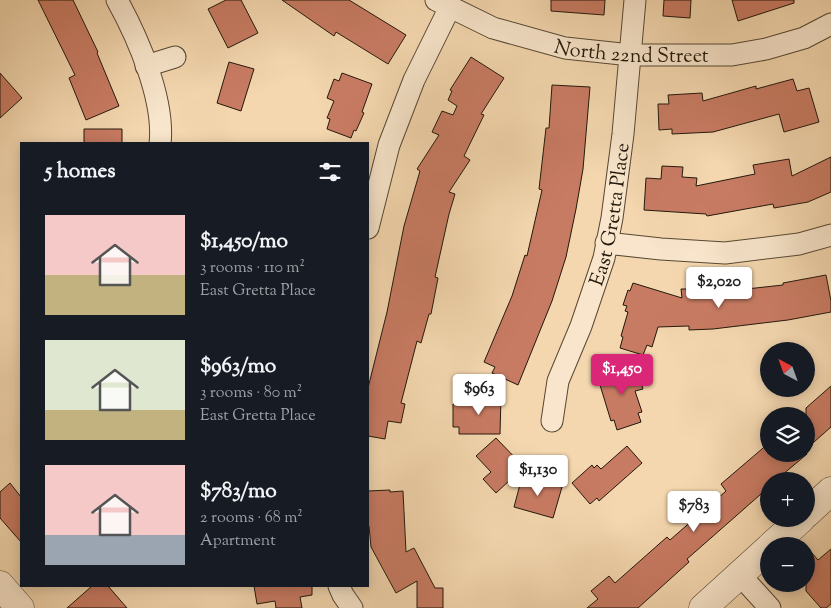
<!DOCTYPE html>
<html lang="en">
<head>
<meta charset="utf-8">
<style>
  body { margin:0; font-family:"Sorts Mill Goudy",serif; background:#20242c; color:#f1f3f6; height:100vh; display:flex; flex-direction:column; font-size:19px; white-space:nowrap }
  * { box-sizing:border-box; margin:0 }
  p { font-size:16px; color:#9ea1a6 }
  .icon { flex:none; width:28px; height:28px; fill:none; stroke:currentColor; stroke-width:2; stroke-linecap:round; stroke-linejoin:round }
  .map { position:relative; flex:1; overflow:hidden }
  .sheet { position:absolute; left:20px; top:142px; width:349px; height:445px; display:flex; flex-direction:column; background:#171b24; border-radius:0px; box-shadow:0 2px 12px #0003 }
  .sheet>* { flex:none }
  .needle { width:32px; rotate:319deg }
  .controls { position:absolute; left:760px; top:342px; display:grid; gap:10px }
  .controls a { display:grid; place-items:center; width:55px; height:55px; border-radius:50%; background:#171b24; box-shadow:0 2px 12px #0003; font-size:25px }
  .price { position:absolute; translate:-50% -42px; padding:0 11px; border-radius:5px; background:#fff; color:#222; font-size:16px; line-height:32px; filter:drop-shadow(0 1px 2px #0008) }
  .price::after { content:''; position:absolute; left:50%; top:30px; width:15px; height:11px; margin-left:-8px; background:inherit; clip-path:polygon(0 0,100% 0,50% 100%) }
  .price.active { background:#db2777; color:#fff }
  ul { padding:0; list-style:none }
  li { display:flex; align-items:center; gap:15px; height:125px; padding:0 25px }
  li span { display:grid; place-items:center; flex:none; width:140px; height:100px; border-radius:0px; color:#555 }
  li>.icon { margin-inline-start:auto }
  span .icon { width:60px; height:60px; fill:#fffc; stroke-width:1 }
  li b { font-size:21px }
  h2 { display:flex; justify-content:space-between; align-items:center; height:60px; padding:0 25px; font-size:21px }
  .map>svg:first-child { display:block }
</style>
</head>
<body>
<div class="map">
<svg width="831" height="608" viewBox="0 0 831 608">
  <rect width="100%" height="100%" fill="#f4d7af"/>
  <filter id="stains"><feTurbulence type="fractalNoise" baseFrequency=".004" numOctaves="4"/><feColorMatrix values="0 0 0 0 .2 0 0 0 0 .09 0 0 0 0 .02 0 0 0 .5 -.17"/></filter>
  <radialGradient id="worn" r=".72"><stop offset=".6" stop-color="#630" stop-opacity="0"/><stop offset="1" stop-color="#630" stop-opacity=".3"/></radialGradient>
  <path fill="#c87b63" stroke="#22180a" d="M38 0H73L98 52 97 53 119 106 86 120 69 78 75 75Z
    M226 0H241L258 33 228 48 208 9Z
    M282 0H349L406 35 388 64 336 32 334 36Z
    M551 0H605L604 15 551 11Z
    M664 0H691L690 18 663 16Z
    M732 0H794V3L738 21Z
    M471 57 504 78 481 114 484 115 464 156 470 160 449 192 455 194 449 214 435 277 438 278 431 314H429L421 343 417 341 401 403 405 404 401 423 388 421 385 439 368 436V388L387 312 404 226 420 171 417 169 439 135 432 132 442 111 453 115 457 106 448 100 452 91 450 90Z
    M229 62 254 69 241 111 217 103Z
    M0 73 22 98 0 118Z
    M342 73 372 84 362 112 364 113 356 131 354 130 351 138 327 129 330 119 327 118 334 101 327 98 334 79 339 81Z
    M793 79 797 91 809 88 819 122 784 132 779 114 713 132 672 134V129L659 130 658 104H669L668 95 702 93 703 101 756 86V89Z
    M552 85 590 87 583 169 576 209 566 257 552 301 518 385 492 373 495 367 484 362 512 296 525 255 527 256 542 190 539 189 546 128H549Z
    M84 129H122V144H84Z
    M831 157V192L808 202 774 208 773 204 707 216 706 214 644 210 646 178 661 179 662 166 683 167 682 177 697 178 696 186 755 174 753 165 789 159 792 176Z
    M826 275 831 301V312L788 320 713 329 689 330V326L658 327 652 347 647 345 643 355 620 348 623 337 621 336 628 312 625 311 627 306 623 305 628 290 630 291 633 283 682 298 681 289H710V293L783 285V283Z
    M636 364 643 389 635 391 642 412 638 413 641 422 617 430 614 420 611 421 600 385 602 384 600 375Z
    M831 386V427L806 449V408Z
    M473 396H501L500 434H459V427H453V404H473Z
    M496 438 524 467 496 493 483 479 491 472 476 456Z
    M769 443V454H807L775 481H769V487L687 559 689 562 638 608H587L598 599 591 591 609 576 615 583 667 537 670 540 726 491 721 484Z
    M627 446 642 463 599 501 597 498 590 504 572 483 592 465 594 468 597 465 601 469Z
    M522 477 562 487 553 518 514 507Z
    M10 483 21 497V542L0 518V492Z
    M390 490V492L403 491 406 552 414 548 435 588H443V608H417V581L396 593 371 547 369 526H368V491Z
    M806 546 818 560 831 549V604L826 608H821L806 591Z
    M92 586H108L127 608H67Z
    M254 586H312V595L300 597 302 608H276L275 601 257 604Z"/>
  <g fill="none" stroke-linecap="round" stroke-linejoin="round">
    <defs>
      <g id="minor">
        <path d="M117 0C138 38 165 100 160 144"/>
        <path id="s1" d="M436 0 493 28 565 48 631 55H732L766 49 804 38 831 24"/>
        <path d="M146 66 175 57"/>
        <path d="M368 228 389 145 414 80 450 7"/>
        <path d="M606 243 661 249 725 253 799 244 831 235"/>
        <path id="s2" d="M552 421 558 381 581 326 604 258 612 218 623 134 635 0"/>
        <path d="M740 575 770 608"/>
        <path d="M339 586 343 595 352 608"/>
      </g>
      <path id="tertiary" d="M806 514 831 491
        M771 546 801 519
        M0 585 20 608
        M703 608 769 548"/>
    </defs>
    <use href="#minor" stroke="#564833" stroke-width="23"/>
    <use href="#tertiary" stroke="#564833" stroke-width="29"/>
    <use href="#minor" stroke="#f8e5cb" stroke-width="21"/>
    <use href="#tertiary" stroke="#f8e5cb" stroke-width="28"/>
  </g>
  <g text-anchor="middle" stroke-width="4.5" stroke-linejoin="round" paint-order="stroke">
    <g font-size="20" fill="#22180a" stroke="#f8e5cb">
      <text dy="7" stroke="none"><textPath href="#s1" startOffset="205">North 22nd Street</textPath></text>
      <text dy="7" stroke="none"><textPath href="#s2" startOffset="216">East Gretta Place</textPath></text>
    </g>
  </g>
  <rect width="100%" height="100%" filter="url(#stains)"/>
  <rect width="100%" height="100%" fill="url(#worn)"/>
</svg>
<div class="controls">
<a><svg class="needle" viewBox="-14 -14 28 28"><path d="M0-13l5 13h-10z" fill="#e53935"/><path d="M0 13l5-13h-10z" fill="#9ea1a6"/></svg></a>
<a><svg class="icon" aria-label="layers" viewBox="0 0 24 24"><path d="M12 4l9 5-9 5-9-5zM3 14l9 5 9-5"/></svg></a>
<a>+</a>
<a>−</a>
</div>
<b class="price" style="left:719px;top:309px">$2,020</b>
<b class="price active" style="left:622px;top:396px">$1,450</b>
<b class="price" style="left:479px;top:416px">$963</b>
<b class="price" style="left:538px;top:497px">$1,130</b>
<b class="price" style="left:694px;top:533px">$783</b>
<section class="sheet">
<h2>5 homes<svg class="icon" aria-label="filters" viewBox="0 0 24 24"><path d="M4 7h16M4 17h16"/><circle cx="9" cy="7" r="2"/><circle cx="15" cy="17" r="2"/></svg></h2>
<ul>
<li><span style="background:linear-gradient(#f6c9c9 60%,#c2b280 0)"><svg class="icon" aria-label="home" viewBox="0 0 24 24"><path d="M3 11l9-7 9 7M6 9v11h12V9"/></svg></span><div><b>$1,450/mo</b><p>3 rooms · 110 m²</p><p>East Gretta Place</p></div></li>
<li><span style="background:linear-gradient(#dfe7d0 70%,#c2b280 0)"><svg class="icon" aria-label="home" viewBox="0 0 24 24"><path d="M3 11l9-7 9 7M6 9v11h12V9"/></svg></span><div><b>$963/mo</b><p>3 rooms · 80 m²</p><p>East Gretta Place</p></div></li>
<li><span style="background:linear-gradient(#f6c9c9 70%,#9aa5b1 0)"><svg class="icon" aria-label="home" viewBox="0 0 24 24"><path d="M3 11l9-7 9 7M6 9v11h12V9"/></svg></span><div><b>$783/mo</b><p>2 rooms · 68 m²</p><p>Apartment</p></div></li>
</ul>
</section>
</div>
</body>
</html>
